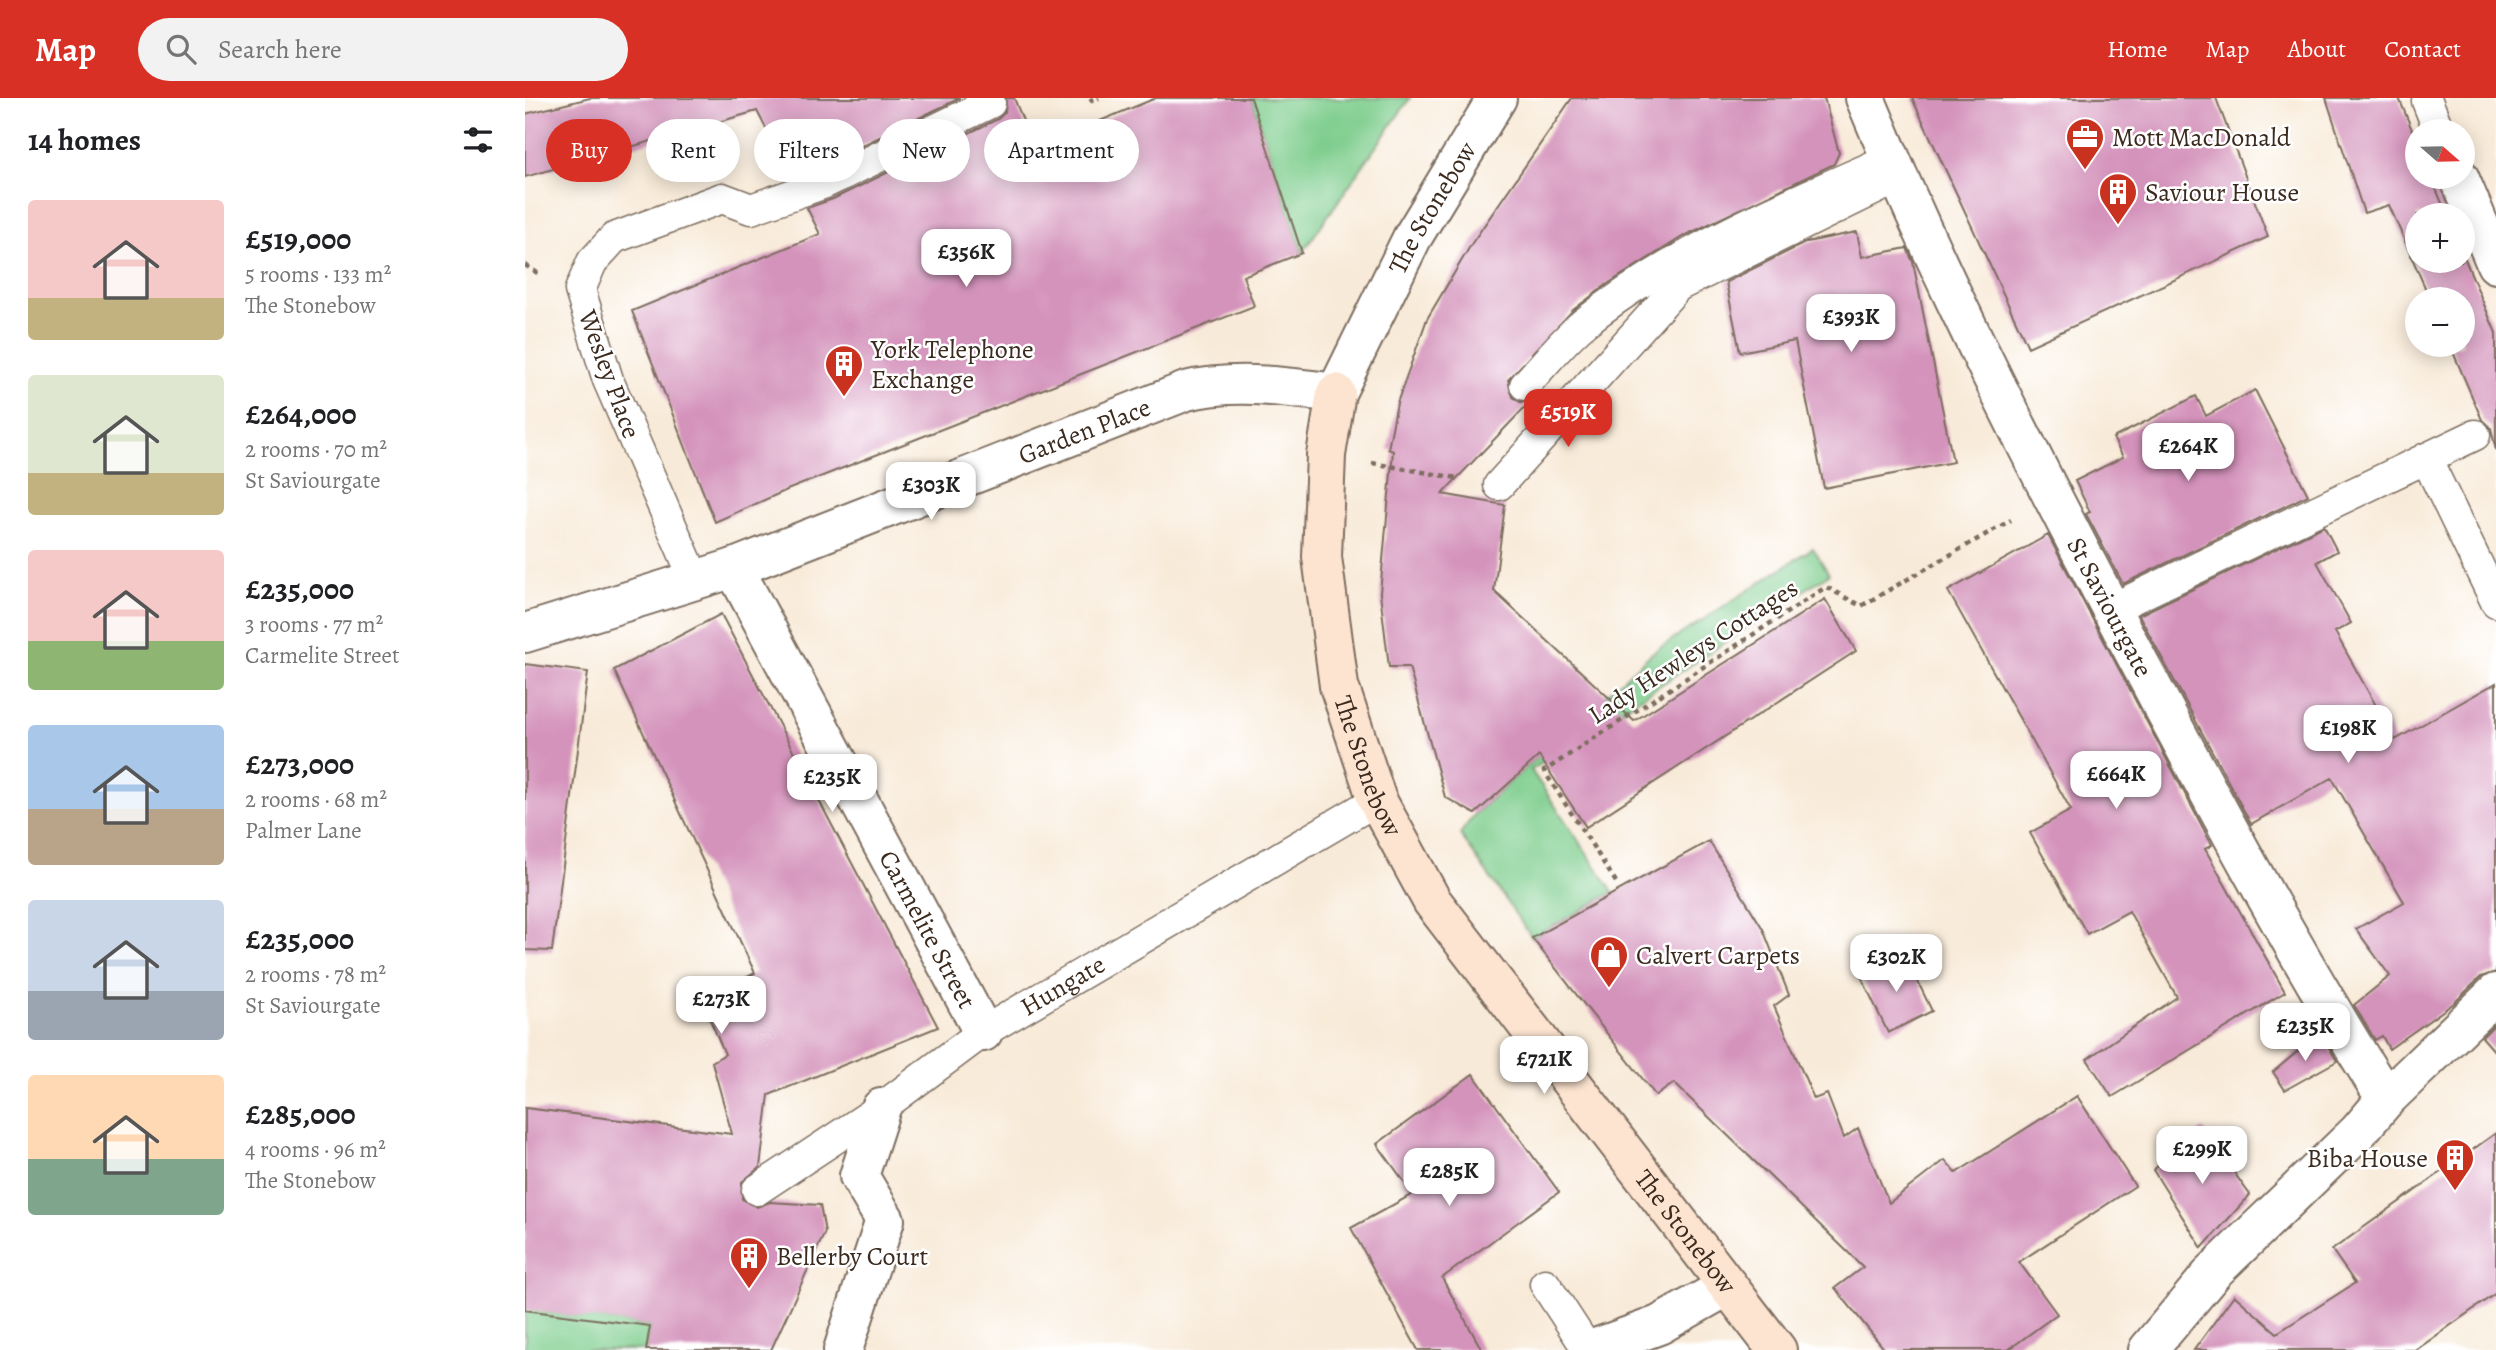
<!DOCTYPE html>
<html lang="en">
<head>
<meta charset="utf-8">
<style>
  body { margin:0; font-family:Alegreya,serif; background:#f2f2f2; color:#202124; height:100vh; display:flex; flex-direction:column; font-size:26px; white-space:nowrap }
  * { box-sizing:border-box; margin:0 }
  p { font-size:23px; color:#757577 }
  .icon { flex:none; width:38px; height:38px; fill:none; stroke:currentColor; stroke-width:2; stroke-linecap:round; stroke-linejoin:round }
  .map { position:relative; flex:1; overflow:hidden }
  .panel { display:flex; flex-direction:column; background:#fff; width:525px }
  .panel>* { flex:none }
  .hud { position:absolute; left:21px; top:21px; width:665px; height:63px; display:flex; gap:14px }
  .needle { width:46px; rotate:110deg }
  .tools { position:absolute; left:1880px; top:21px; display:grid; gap:14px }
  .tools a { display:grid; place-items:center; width:70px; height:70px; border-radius:50%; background:#fff; box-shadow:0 4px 18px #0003; font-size:35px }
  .price { position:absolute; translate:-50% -60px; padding:0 16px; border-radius:14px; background:#fff; color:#222; font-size:23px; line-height:46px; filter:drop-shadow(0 2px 4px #0008) }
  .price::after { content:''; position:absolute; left:50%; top:42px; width:21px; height:16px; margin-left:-10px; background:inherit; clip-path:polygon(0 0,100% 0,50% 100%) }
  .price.on { background:#d93025; color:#fff }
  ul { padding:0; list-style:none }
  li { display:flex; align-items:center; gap:21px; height:175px; padding:0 28px }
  li span { display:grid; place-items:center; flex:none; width:196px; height:140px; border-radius:7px; color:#555 }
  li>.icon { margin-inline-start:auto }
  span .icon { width:84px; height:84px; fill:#fffc; stroke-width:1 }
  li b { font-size:30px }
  h2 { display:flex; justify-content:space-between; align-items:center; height:84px; padding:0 28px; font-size:30px }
  .pill { padding:0 24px; border-radius:32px; background:#fff; box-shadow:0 4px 18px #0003; font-size:24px; line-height:63px }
  .pill.on { background:#d93025; color:#fff }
  header { display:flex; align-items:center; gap:42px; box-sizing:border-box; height:98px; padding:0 35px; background:#d93025; color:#fff }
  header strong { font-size:33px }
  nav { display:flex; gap:38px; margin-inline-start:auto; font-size:24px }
  .search { width:490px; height:63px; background:#f2f2f2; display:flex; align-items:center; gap:18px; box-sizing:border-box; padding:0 24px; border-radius:38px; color:#757577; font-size:26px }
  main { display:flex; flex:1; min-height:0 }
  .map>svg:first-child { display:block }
</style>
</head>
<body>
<header>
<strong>Map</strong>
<div class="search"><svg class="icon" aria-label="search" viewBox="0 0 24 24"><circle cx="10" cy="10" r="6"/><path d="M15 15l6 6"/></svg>Search here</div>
<nav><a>Home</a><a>Map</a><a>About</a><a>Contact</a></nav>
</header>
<main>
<section class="panel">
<h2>14 homes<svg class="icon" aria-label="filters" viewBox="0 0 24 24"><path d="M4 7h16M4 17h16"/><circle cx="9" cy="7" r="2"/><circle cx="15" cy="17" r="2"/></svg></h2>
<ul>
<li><span style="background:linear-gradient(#f6c9c9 70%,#c2b280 0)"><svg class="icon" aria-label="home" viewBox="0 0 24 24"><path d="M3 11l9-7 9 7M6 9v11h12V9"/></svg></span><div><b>£519,000</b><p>5 rooms · 133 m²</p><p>The Stonebow</p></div></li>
<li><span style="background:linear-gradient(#dfe7d0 70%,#c2b280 0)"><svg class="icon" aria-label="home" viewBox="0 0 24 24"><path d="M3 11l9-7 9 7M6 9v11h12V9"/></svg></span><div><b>£264,000</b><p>2 rooms · 70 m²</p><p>St Saviourgate</p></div></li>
<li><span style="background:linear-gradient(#f6c9c9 65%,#8fb573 0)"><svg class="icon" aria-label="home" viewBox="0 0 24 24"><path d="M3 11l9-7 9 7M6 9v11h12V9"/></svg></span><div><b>£235,000</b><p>3 rooms · 77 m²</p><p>Carmelite Street</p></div></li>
<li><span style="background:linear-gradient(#a9c7e8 60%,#b9a48a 0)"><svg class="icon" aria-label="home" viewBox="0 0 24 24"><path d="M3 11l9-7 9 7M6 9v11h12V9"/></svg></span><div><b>£273,000</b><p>2 rooms · 68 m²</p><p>Palmer Lane</p></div></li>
<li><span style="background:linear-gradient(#c9d6e8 65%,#9aa5b1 0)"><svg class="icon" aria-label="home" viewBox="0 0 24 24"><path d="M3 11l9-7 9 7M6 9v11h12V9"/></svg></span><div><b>£235,000</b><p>2 rooms · 78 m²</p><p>St Saviourgate</p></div></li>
<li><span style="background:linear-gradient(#ffd9b3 60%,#7fa58c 0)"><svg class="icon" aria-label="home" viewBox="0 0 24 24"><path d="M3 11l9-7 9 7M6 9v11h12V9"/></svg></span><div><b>£285,000</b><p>4 rooms · 96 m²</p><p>The Stonebow</p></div></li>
</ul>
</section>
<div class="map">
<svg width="1971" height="1252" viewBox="0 0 1971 1252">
  <rect width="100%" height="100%" fill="#fff"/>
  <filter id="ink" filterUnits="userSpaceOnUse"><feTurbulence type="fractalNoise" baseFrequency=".0143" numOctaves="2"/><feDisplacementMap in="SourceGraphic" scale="14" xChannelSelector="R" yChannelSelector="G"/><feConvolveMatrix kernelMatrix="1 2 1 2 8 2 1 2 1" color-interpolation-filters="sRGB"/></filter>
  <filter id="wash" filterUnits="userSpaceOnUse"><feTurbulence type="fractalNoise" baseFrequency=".00686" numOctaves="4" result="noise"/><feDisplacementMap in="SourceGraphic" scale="28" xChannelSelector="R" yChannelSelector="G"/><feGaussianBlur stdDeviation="1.57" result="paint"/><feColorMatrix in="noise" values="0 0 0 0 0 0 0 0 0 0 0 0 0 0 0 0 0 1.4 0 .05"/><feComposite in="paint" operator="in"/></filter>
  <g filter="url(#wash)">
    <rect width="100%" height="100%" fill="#f8ead8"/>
    <path fill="#7ecd8d" stroke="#5c7c56" stroke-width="2" d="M726 0H885L777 155Z
      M1288 450 1304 476 1006 672 1088 794 1007 840 935 736 950 716 1127 555Z
      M0 1211 125 1228 121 1252H0Z"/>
    <g id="blocks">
      <path fill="#d493bb" d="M65 0H435L293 69 266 79 232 13 0 79V16Z
        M481 0H489L509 50 631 0H726L777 155 718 178 729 208 262 392 190 424 107 213 295 136 282 110 308 101 473 21 480 14Z
        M1047 0H1299L1314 55 1309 66 1159 138 1084 185 1048 212 983 282 988 299 995 304H1005L917 396 980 407 969 493 1109 623 1300 501 1331 553 1061 729 1014 658 950 716 920 699 884 569H864L855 495 868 353 863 351 872 305 902 221 947 145Z
        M1387 0H1691L1743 139 1503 249Z
        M1801 0H1874L1892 44V79H1906L1922 117H1892V163H1937V154L1971 235V353L1966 330 1957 322 1925 247H1937V201H1905L1864 107 1839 115Z
        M1332 134 1337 159 1382 150 1388 164 1428 364 1299 390 1270 243 1215 254 1201 184 1282 144Z
        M1730 292 1783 397 1598 486 1561 416 1565 414 1550 383 1598 359 1588 340 1671 298 1681 318Z
        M1799 428 1812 453 1792 464 1826 525 1810 534 1870 642 1971 585V874L1956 879 1929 905 1864 951 1857 938 1850 942 1829 907 1865 878 1831 831 1879 804 1807 680 1726 726 1614 517Z
        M1523 437 1687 747 1680 751 1760 894 1587 999 1562 961 1652 899 1604 813 1562 836 1505 735 1546 712 1423 493Z
        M196 516 413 929 244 997 235 1069 217 1084V1101L232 1109 245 1104 295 1107 300 1134 246 1252H121L125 1228 0 1212V1010L207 1036 187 964 200 956 177 903 230 875 89 572Z
        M0 566 63 574 27 853 0 852Z
        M1184 743 1238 831 1264 897 1249 908 1289 1001 1302 996 1319 1040 1333 1030 1364 1105 1420 1062 1431 1075 1552 998 1610 1088 1494 1164 1532 1216 1483 1252H1360L1310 1190 1338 1169 1149 985 1131 998 1007 840Z
        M1380 857 1407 913 1363 935 1336 878Z
        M1971 925V955L1957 939Z
        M1795 935 1812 963 1760 992 1748 974Z
        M948 976 1034 1094 917 1180 957 1252H893L826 1130 888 1096 852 1046Z
        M1678 1031 1725 1097 1677 1150 1628 1072Z
        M1971 1035V1195L1891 1252H1669L1709 1197 1752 1235 1830 1185 1807 1152Z"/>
    </g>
  </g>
  <g filter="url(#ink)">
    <use href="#blocks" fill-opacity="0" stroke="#7d6d5f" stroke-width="2"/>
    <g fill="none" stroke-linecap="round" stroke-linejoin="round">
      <defs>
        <g id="lane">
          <path d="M1902 3 1914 33"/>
          <path d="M1000 287C1019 267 1038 242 1059 225 1150 153 1260 107 1365 61"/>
          <path d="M1901 360 1971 504"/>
          <path d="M974 387 1153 188 1373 80"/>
          <path d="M170 482 83 282 55 192 67 164 89 140 197 100 226 111 300 85 465 5"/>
          <path d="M1586 511 1950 337"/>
          <path id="s1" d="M232 1092 356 1010 458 934 852 702"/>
          <path d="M1020 1186 1063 1252"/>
        </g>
        <g id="street">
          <path id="s2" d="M1340 0C1412 174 1498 344 1586 511 1674 677 1761 843 1861 1001"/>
          <path d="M1934 79 1971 166"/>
          <path id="s3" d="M209 470 458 934"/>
          <path id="s4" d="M0 535 209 470 661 293C710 281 761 289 811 295L887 140 972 0"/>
          <path d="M318 1252 360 1122 334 1078 356 1010"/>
          <path d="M1065 1252 1134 1227 1203 1188"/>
          <path d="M1623 1252 1690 1172 1833 1034 1861 1001 1971 895"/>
        </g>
        <g id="secondary">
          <path id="s5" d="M811 295 801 357 797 459 814 588 852 702 907 803 1252 1252"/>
        </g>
      </defs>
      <use href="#lane" stroke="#7d6d5f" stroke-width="33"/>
      <use href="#street" stroke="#7d6d5f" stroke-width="42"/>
      <use href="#secondary" stroke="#7d6d5f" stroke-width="42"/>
      <path stroke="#7d6d5f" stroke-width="4.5" stroke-dasharray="5 5" stroke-linecap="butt" d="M530 0H536
        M565 0 567 3 574 0
        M0 167 14 176
        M847 365 932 380
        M1091 784 1019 673 1301 489 1336 508 1486 422"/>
      <use href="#lane" stroke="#fff" stroke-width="30"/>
      <use href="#street" stroke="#fff" stroke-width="38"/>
      <use href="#secondary" stroke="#fde4d0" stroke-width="38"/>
    </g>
  </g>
  <defs>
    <symbol id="office-pin" viewBox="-11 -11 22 30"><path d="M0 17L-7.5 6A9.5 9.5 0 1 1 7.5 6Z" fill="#c8321e" stroke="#fff"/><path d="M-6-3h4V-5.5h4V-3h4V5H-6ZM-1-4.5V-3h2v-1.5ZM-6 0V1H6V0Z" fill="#fff"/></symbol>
    <symbol id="building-pin" viewBox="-11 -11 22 30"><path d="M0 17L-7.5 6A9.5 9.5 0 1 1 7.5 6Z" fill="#c8321e" stroke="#fff"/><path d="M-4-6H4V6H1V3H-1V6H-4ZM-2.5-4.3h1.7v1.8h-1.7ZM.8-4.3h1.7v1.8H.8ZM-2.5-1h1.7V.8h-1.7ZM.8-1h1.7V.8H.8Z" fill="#fff"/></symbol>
    <symbol id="shop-pin" viewBox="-11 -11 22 30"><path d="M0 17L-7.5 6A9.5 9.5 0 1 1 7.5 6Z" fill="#c8321e" stroke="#fff"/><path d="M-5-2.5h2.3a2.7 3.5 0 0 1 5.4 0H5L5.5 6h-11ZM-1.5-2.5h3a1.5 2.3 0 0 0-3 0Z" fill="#fff"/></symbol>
  </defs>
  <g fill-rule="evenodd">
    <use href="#office-pin" x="1538" y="17" width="44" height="60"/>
    <use href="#building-pin" x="1571" y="72" width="44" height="60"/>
    <use href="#building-pin" x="297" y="244" width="44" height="60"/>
    <use href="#shop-pin" x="1062" y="835" width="44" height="60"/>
    <use href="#building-pin" x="1908" y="1038" width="44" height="60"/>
    <use href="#building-pin" x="202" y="1136" width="44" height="60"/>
  </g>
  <g text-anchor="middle" stroke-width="5" stroke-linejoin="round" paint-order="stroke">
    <g font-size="26" fill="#3b2a1e" stroke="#fff" text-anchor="start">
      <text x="1587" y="48">Mott MacDonald</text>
      <text x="1620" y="103">Saviour House</text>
      <text x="346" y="260">York Telephone<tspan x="346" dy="30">Exchange</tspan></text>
      <text x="1111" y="866">Calvert Carpets</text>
      <text x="1903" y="1069" text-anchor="end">Biba House</text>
      <text x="251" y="1167">Bellerby Court</text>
    </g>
    <g font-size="26" fill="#3b2a1e" stroke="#fff">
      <text dy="9" stroke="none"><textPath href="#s4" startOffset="1064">The Stonebow</textPath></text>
      <text transform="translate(85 276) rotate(70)" y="9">Wesley Place</text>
      <text dy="9" stroke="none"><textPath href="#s4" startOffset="595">Garden Place</textPath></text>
      <text dy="9" stroke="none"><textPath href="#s2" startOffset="565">St Saviourgate</textPath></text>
      <text transform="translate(1168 553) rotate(-33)" y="9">Lady Hewleys Cottages</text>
      <text dy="9" stroke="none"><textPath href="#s5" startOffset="380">The Stonebow</textPath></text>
      <text dy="9" stroke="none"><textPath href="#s3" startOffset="410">Carmelite Street</textPath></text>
      <text dy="9" stroke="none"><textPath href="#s1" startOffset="368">Hungate</textPath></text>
      <text dy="9" stroke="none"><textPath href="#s5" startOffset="947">The Stonebow</textPath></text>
    </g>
  </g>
</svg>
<div class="tools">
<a><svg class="needle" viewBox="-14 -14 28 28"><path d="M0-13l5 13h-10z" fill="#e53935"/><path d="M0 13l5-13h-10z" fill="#757577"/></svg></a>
<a>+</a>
<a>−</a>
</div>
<b class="price" style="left:441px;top:191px">£356K</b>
<b class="price" style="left:1326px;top:256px">£393K</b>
<b class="price on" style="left:1043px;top:351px">£519K</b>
<b class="price" style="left:1663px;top:385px">£264K</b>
<b class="price" style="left:406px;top:424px">£303K</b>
<b class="price" style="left:1823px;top:667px">£198K</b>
<b class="price" style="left:1591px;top:713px">£664K</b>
<b class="price" style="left:307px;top:716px">£235K</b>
<b class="price" style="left:1371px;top:896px">£302K</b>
<b class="price" style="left:196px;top:938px">£273K</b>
<b class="price" style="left:1780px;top:965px">£235K</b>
<b class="price" style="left:1019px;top:998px">£721K</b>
<b class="price" style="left:1677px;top:1088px">£299K</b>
<b class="price" style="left:924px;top:1110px">£285K</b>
<div class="hud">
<a class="pill on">Buy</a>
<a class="pill">Rent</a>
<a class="pill">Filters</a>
<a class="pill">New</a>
<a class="pill">Apartment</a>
</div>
</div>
</main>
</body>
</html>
